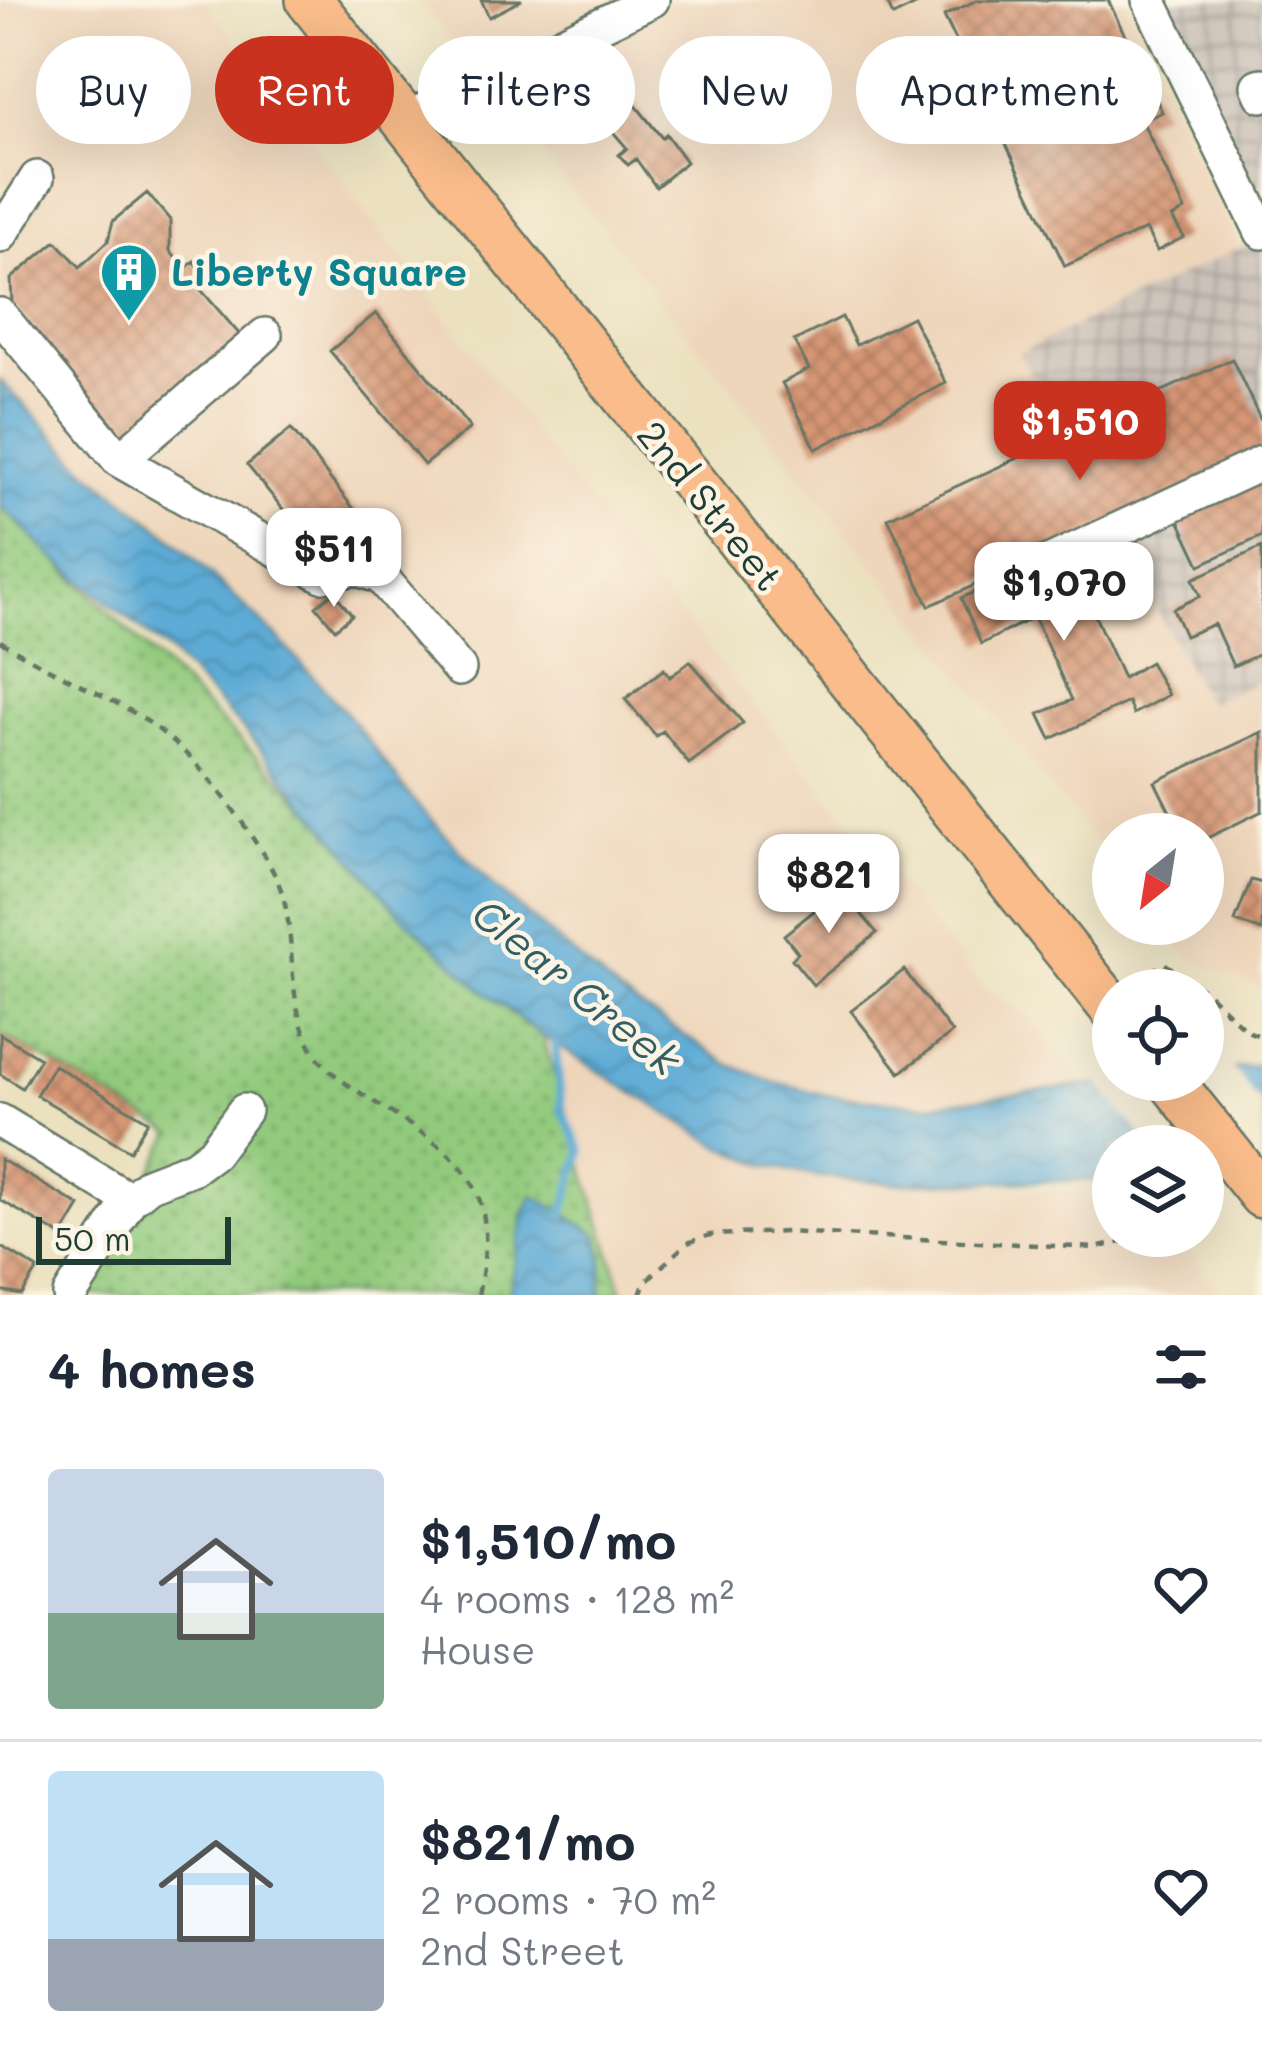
<!DOCTYPE html>
<html lang="en">
<head>
<meta charset="utf-8">
<style>
  body { margin:0; font-family:Mali,sans-serif; background:#f6f6f7; color:#1f2937; height:100vh; display:flex; flex-direction:column; font-size:45px; white-space:nowrap }
  * { box-sizing:border-box; margin:0 }
  p { font-size:39px; color:#747a83 }
  .icon { flex:none; width:66px; height:66px; fill:none; stroke:currentColor; stroke-width:2; stroke-linecap:round; stroke-linejoin:round }
  .map { position:relative; height:1295px; overflow:hidden }
  .side { display:flex; flex-direction:column; background:#fff; flex:1 }
  .side>* { flex:none }
  .top-card { position:absolute; left:36px; top:36px; width:1191px; height:108px; display:flex; gap:24px }
  .needle { width:78px; rotate:210deg }
  .tools { position:absolute; left:1092px; top:813px; display:grid; gap:24px }
  .tools a { display:grid; place-items:center; width:132px; height:132px; border-radius:50%; background:#fff; box-shadow:0 12px 48px #0002; font-size:60px }
  .scale { position:absolute; left:36px; bottom:30px; width:195px; box-sizing:border-box; padding-left:12px; border:6px solid #1f3d34; border-top:0; font-size:33px; line-height:42px; white-space:nowrap; color:#1f3d34; -webkit-text-stroke:9px #fcf5e5; paint-order:stroke }
  .price { position:absolute; translate:-50% -102px; padding:0 27px; border-radius:24px; background:#fff; color:#222; font-size:39px; line-height:78px; filter:drop-shadow(0 3px 6px #0008) }
  .price::after { content:''; position:absolute; left:50%; top:72px; width:36px; height:27px; margin-left:-18px; background:inherit; clip-path:polygon(0 0,100% 0,50% 100%) }
  .price.current { background:#c8321e; color:#fff }
  ul { padding:0; list-style:none }
  li { display:flex; align-items:center; gap:36px; height:300px; padding:0 48px }
  li+li { border-top:3px solid #e0e1e3 }
  li span { display:grid; place-items:center; flex:none; width:336px; height:240px; border-radius:12px; color:#555 }
  li>.icon { margin-inline-start:auto }
  span .icon { width:144px; height:144px; fill:#fffc; stroke-width:1 }
  li b { font-size:51px }
  h2 { display:flex; justify-content:space-between; align-items:center; height:144px; padding:0 48px; font-size:51px }
  .pill { padding:0 42px; border-radius:54px; background:#fff; box-shadow:0 12px 48px #0002; font-size:42px; line-height:108px }
  .pill.current { background:#c8321e; color:#fff }
  .map>svg:first-child { display:block }
</style>
</head>
<body>
<div class="map">
<svg width="1262" height="1295" viewBox="0 0 1262 1295">
  <defs>
    <pattern id="industrial-grid" width="8" height="8" patternUnits="userSpaceOnUse" patternTransform="scale(3)"><rect width="8" height="8" fill="#ccc2b9"/><path d="M0 4h8M4 0v8" fill="none" stroke="#a59f97"/></pattern>
    <pattern id="park-dots" width="8" height="8" patternUnits="userSpaceOnUse" patternTransform="scale(3)"><rect width="8" height="8" fill="#92ca7d"/><path d="M2 2h.1M6 6h.1" fill="none" stroke="#77a567" stroke-width="1.8" stroke-linecap="round"/></pattern>
    <pattern id="water-waves" width="16" height="10" patternUnits="userSpaceOnUse" patternTransform="scale(3)"><rect width="16" height="10" fill="#5dabd6"/><path d="M0 5q4-4 8 0t8 0" fill="none" stroke="#4c8cae"/></pattern>
    <pattern id="building-cross-hatch" width="8" height="8" patternUnits="userSpaceOnUse" patternTransform="scale(3)"><rect width="8" height="8" fill="#d69674"/><path d="M0 0l8 8M0 8l8-8" fill="none" stroke="#ad7c60"/></pattern>
  </defs>
  <rect width="100%" height="100%" fill="#fcf5e5"/>
  <filter id="ink" filterUnits="userSpaceOnUse"><feTurbulence type="fractalNoise" baseFrequency=".00833" numOctaves="2"/><feDisplacementMap in="SourceGraphic" scale="24" xChannelSelector="R" yChannelSelector="G"/><feConvolveMatrix kernelMatrix="1 2 1 2 8 2 1 2 1" color-interpolation-filters="sRGB"/></filter>
  <filter id="wash" filterUnits="userSpaceOnUse"><feTurbulence type="fractalNoise" baseFrequency=".004" numOctaves="4" result="noise"/><feDisplacementMap in="SourceGraphic" scale="48" xChannelSelector="R" yChannelSelector="G"/><feGaussianBlur stdDeviation="2.7" result="paint"/><feColorMatrix in="noise" values="0 0 0 0 0 0 0 0 0 0 0 0 0 0 0 0 0 1.4 0 .05"/><feComposite in="paint" operator="in"/></filter>
  <g filter="url(#wash)">
    <rect width="100%" height="100%" fill="#ebe1bf"/>
    <path fill="#eed6bb" d="M0 0H204L564 471 983 987 1026 1013 1083 1085 926 1105 874 1103 771 1081 730 1065 620 994 497 889 416 804 354 722 280 640 171 537 89 472 0 380V227L21 192 0 179Z
      M419 0H1124L1239 248 1020 354 1208 703 1262 679V988L1190 960 1161 924H1203V834H1113V864Z
      M542 1036 763 1164 1113 1196V1236H1176L1223 1295H624Z"/>
    <path fill="url(#industrial-grid)" d="M1163 0H1262V209Z
      M1262 237V679L1207 704 1019 353Z"/>
    <path fill="url(#park-dots)" stroke="#588458" stroke-width="3" d="M0 505 542 1036 624 1295H88L172 1133 0 1033Z"/>
    <path fill="url(#water-waves)" stroke="#3e7485" stroke-width="3" d="M0 380 89 472 171 537 280 640 354 722 416 804 497 889 620 994 730 1065 771 1081 826 1095 926 1105 1130 1080H1203V1072L1262 1065V1160L1203 1146H1113V1180L894 1183 815 1176 763 1164 720 1146 542 1036 485 992 399 913 242 728 168 651 54 558 0 505Z
      M533 1195 598 1235 603 1259 601 1295H509L525 1212Z"/>
    <path fill="#ebe1bf" d="M1228 1063 1262 1105V1166L1203 1175V1146H1150L1095 1078 1203 1080V1066Z"/>
    <g fill="none" stroke-linecap="round" stroke-linejoin="round">
      <path stroke="#5dabd6" stroke-width="8" d="M555 1043 562 1111 582 1151 563 1214"/>
    </g>
    <g id="blocks">
      <path fill="url(#building-cross-hatch)" d="M481 0H522L489 17Z
        M886 0H926L893 16Z
        M977 0H1108L1162 112 1142 121 1185 210 1172 218 1184 237 1157 251 1146 229 1065 266 944 16Z
        M711 37 732 84 758 72 770 99 703 128 673 73 687 68 680 54Z
        M634 103 662 138 666 134 686 162 656 187 636 159 628 165 619 155 627 148 608 126Z
        M147 193 170 220V251L185 269 194 261 205 274 196 284 247 343 130 445 12 303 11 279 56 241 80 267 108 241 113 221Z
        M376 313 470 428 424 465 330 351Z
        M842 317 856 345 912 317 946 383 816 449 782 383 809 369 794 341Z
        M1232 359 1262 423V453L929 606 888 518Z
        M291 429 372 532 330 567 247 465Z
        M1262 476V536L1200 565 1177 516Z
        M1262 547V653L1233 666 1214 624 1185 636 1173 609 1200 596 1193 579Z
        M1071 563 1123 678 1150 662 1168 695 1133 714 1128 702 1051 739 1039 714 1072 700 1034 617 981 644 961 598 1003 579Z
        M334 592 352 615 335 629 316 606Z
        M690 661 743 723 689 764 663 731 656 736 625 699 664 669 670 677Z
        M1262 732V811L1203 840V834H1181L1155 782Z
        M1251 880 1262 883V931L1235 921Z
        M841 889 877 933 813 985 792 959 798 953 784 935Z
        M904 970 952 1033 900 1073 851 1011Z
        M0 1034 40 1058 22 1088 0 1074Z
        M54 1065 148 1121 130 1151 36 1095Z
        M0 1159 80 1206 62 1236 0 1200Z
        M0 1246 38 1269 22 1295 0 1291Z"/>
    </g>
  </g>
  <g filter="url(#ink)">
    <use href="#blocks" fill-opacity="0" stroke="#667665" stroke-width="3"/>
    <g fill="none" stroke-linecap="round" stroke-linejoin="round">
      <defs>
        <path id="minor" d="M1149 0 1262 232
          M1262 85 1258 86 1262 95
          M404 120 652 0
          M0 236 37 178
          M0 315 119 460 265 335
          M119 460 322 575 356 568 381 577 459 669
          M1014 578 1262 463
          M0 1121 130 1200
          M70 1295 130 1200 150 1184 194 1167 213 1153 244 1111"/>
        <path id="major" d="M309 0 1113 1009
          M1170 1080 1262 1195"/>
      </defs>
      <use href="#minor" stroke="#667665" stroke-width="38"/>
      <use href="#major" stroke="#667665" stroke-width="50"/>
      <path stroke="#667665" stroke-width="4.5" stroke-dasharray="9 9" stroke-linecap="butt" d="M0 641C41 667 87 686 129 710 177 737 213 780 244 825 259 848 275 869 283 896 297 947 285 1009 316 1055 330 1075 353 1088 373 1101 462 1158 503 1182 478 1295
        M1150 972 1164 963 1208 993 1247 1031 1262 1037
        M640 1295 645 1282 687 1243 710 1235 786 1232 1095 1248 1135 1239"/>
      <use href="#minor" stroke="#fff" stroke-width="33"/>
      <use href="#major" stroke="#f9bc8a" stroke-width="45"/>
    </g>
  </g>
  <defs>
    <symbol id="building-pin" viewBox="-11 -11 22 30"><path d="M0 17L-7.5 6A9.5 9.5 0 1 1 7.5 6Z" fill="#0f9aa8" stroke="#fcf5e5"/><path d="M-4-6H4V6H1V3H-1V6H-4ZM-2.5-4.3h1.7v1.8h-1.7ZM.8-4.3h1.7v1.8H.8ZM-2.5-1h1.7V.8h-1.7ZM.8-1h1.7V.8H.8Z" fill="#fff"/></symbol>
  </defs>
  <g fill-rule="evenodd">
    <use href="#building-pin" x="96" y="239" width="66" height="90"/>
  </g>
  <g text-anchor="middle" stroke-width="9" stroke-linejoin="round" paint-order="stroke">
    <g font-size="39" font-weight="bold" fill="#0d838f" stroke="#fcf5e5" text-anchor="start">
      <text x="171" y="286">Liberty Square</text>
    </g>
    <g font-size="39" fill="#1f3d34" stroke="#fcf5e5">
      <text transform="translate(710 506) rotate(51)" y="14">2nd Street</text>
    </g>
    <g font-size="42" font-style="italic" fill="#325e65" stroke="#fcf5e5">
      <text transform="translate(576 987) rotate(39)" y="15">Clear Creek</text>
    </g>
  </g>
</svg>
<div class="tools">
<a><svg class="needle" viewBox="-14 -14 28 28"><path d="M0-13l5 13h-10z" fill="#e53935"/><path d="M0 13l5-13h-10z" fill="#747a83"/></svg></a>
<a><svg class="icon" aria-label="locate" viewBox="0 0 24 24"><circle cx="12" cy="12" r="6"/><path d="M12 2v4M12 18v4M2 12h4M18 12h4"/></svg></a>
<a><svg class="icon" aria-label="layers" viewBox="0 0 24 24"><path d="M12 4l9 5-9 5-9-5zM3 14l9 5 9-5"/></svg></a>
</div>
<div class="scale">50 m</div>
<b class="price current" style="left:1080px;top:483px">$1,510</b>
<b class="price" style="left:334px;top:610px">$511</b>
<b class="price" style="left:1064px;top:644px">$1,070</b>
<b class="price" style="left:829px;top:936px">$821</b>
<div class="top-card">
<a class="pill">Buy</a>
<a class="pill current">Rent</a>
<a class="pill">Filters</a>
<a class="pill">New</a>
<a class="pill">Apartment</a>
</div>
</div>
<section class="side">
<h2>4 homes<svg class="icon" aria-label="filters" viewBox="0 0 24 24"><path d="M4 7h16M4 17h16"/><circle cx="9" cy="7" r="2"/><circle cx="15" cy="17" r="2"/></svg></h2>
<ul>
<li><span style="background:linear-gradient(#c9d6e8 60%,#7fa58c 0)"><svg class="icon" aria-label="home" viewBox="0 0 24 24"><path d="M3 11l9-7 9 7M6 9v11h12V9"/></svg></span><div><b>$1,510/mo</b><p>4 rooms · 128 m²</p><p>House</p></div><svg class="icon" aria-label="heart" viewBox="0 0 24 24"><path d="M12 20l-8-8c-3-5 5-10 8-4 3-6 11-1 8 4z"/></svg></li>
<li><span style="background:linear-gradient(#bfe0f5 70%,#9aa5b1 0)"><svg class="icon" aria-label="home" viewBox="0 0 24 24"><path d="M3 11l9-7 9 7M6 9v11h12V9"/></svg></span><div><b>$821/mo</b><p>2 rooms · 70 m²</p><p>2nd Street</p></div><svg class="icon" aria-label="heart" viewBox="0 0 24 24"><path d="M12 20l-8-8c-3-5 5-10 8-4 3-6 11-1 8 4z"/></svg></li>
</ul>
</section>
</body>
</html>
